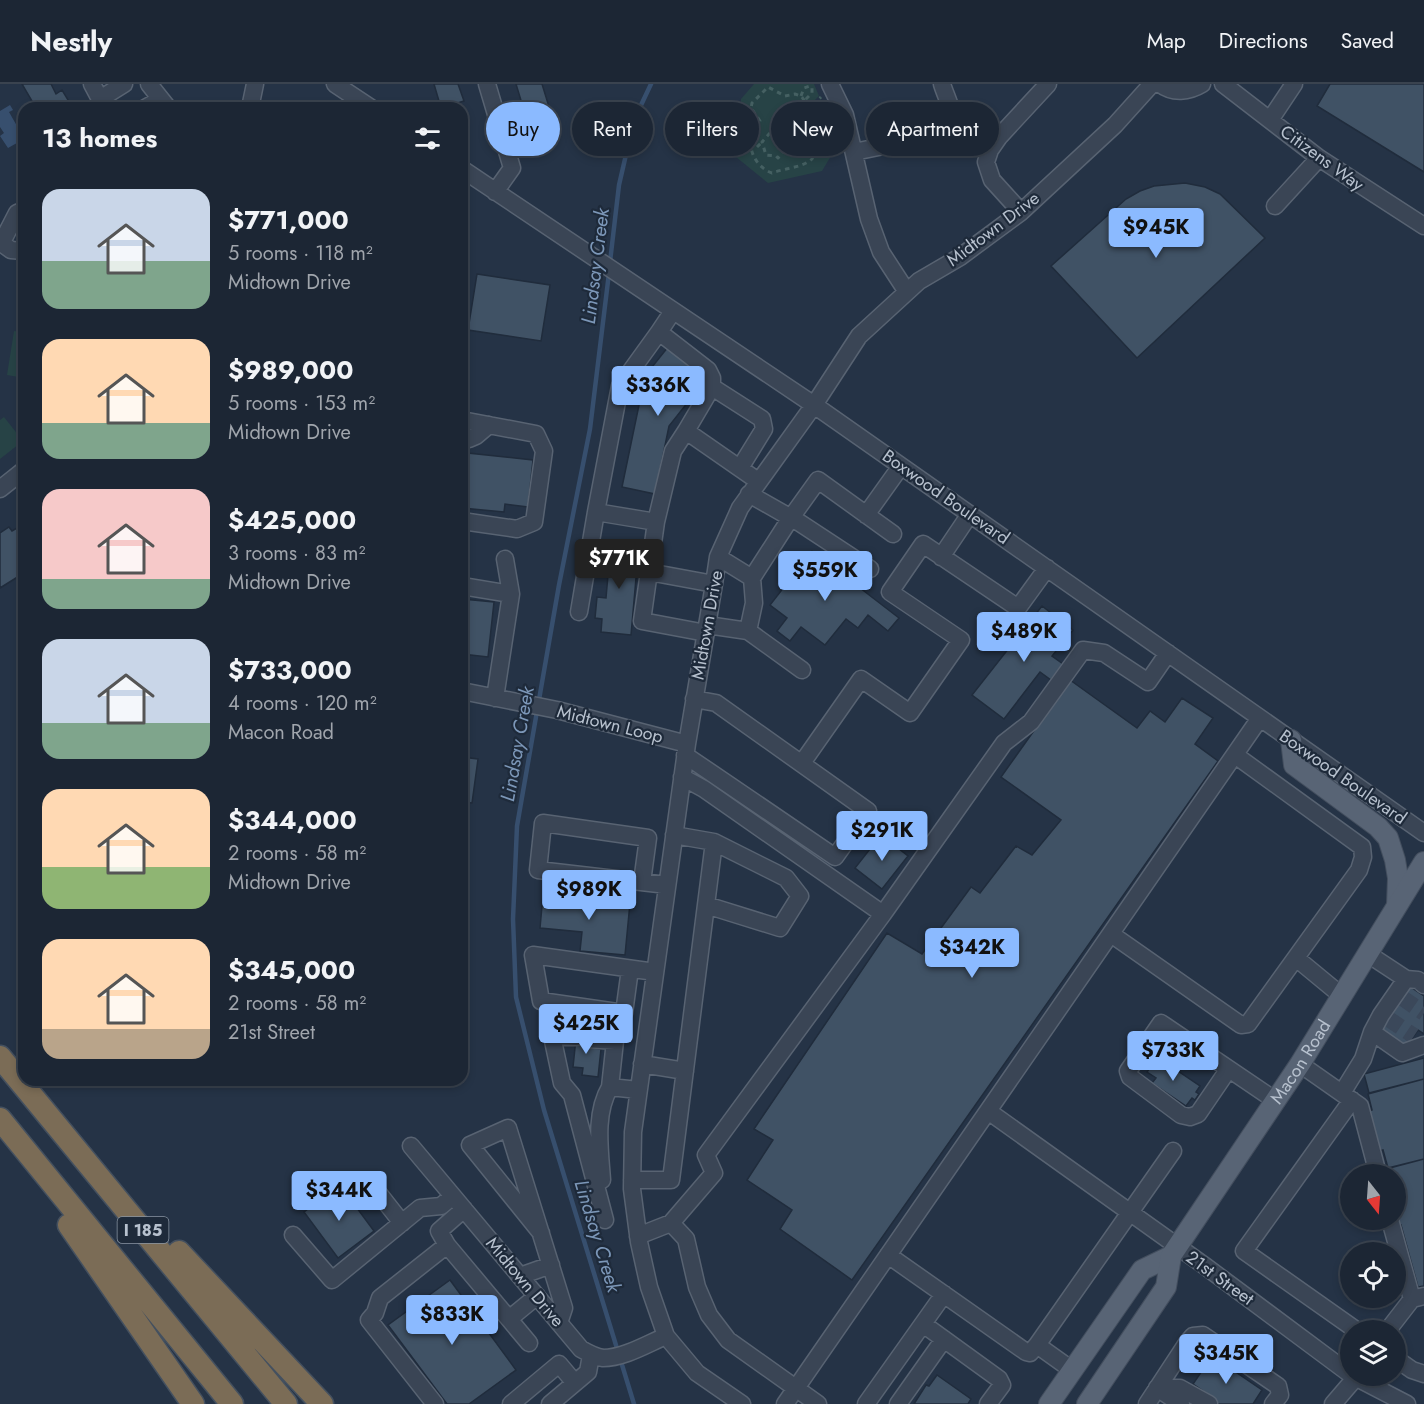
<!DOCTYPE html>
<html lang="en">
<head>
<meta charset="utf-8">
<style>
  body { margin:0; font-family:Jost,sans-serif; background:#252e3c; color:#f1f3f6; height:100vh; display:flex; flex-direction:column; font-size:22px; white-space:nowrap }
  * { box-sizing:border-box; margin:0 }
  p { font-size:20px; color:#a0a5ac }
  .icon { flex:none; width:33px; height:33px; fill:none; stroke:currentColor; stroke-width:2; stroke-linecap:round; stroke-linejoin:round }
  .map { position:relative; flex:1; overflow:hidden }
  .sheet { position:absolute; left:18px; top:18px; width:450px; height:984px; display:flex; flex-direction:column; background:#1c2634; border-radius:18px; box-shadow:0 3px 9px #0003,0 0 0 2px #3a434f }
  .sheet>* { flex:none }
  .banner { position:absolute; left:486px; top:18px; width:570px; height:54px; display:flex; gap:12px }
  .needle { width:39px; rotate:163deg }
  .fabs { position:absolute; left:1340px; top:1080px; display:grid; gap:12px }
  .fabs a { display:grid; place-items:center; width:66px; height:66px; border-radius:50%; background:#1c2634; box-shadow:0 3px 9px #0003,0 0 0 2px #3a434f; font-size:30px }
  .price { position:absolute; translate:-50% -51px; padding:0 14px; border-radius:6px; background:#8bbaff; color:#111; font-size:20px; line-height:39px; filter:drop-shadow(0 2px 3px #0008) }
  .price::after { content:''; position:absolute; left:50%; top:36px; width:18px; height:14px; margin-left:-9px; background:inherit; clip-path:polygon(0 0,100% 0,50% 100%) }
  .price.selected { background:#222; color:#fff }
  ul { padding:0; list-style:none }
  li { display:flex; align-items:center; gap:18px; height:150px; padding:0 24px }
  li span { display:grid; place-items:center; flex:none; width:168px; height:120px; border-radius:18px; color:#555 }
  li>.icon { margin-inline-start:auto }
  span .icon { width:72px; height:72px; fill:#fffc; stroke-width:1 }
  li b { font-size:26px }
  h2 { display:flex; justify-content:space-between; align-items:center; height:72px; padding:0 24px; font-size:26px }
  .chip { padding:0 21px; border-radius:27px; background:#1c2634; box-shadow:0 3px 9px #0003,0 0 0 2px #3a434f; font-size:21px; line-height:54px }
  .chip.selected { background:#8bbaff; color:#111 }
  header { display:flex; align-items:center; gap:36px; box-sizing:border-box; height:84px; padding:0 30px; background:#1c2634; border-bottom:2px solid #3a434f }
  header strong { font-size:28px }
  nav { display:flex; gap:33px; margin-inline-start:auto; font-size:21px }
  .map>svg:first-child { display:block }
</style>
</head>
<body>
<header>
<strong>Nestly</strong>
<nav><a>Map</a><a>Directions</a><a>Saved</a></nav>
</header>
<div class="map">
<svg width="1424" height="1320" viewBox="0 0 1424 1320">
  <rect width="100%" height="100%" fill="#253346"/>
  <path fill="#274346" d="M754 0H814L819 12 815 16 831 72 822 87 768 99 736 73 741 15Z
    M14 247 24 248V294L7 291Z
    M4 333 23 357 0 375V336Z"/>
  <path fill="#374f6e" d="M10 21 13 26 9 28 17 42 22 40 24 44V55L8 64 0 52 4 49 0 43V27Z"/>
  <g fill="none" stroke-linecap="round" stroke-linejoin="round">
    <path stroke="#374f6e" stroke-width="4.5" d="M610 178 619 101 634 36 651 0
      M609 189 590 345 559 501 517 742 513 835 516 913 544 1026 634 1320"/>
  </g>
  <path fill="#405265" stroke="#202c3c" stroke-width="1.5" d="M22 0H51L56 10 62 6 73 24H36Z
    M434 0H458L464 17 441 24Z
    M516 0H542L554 39 530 46Z
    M1330 0H1424V88L1317 22Z
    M1185 99 1205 103 1220 110 1265 154 1137 274 1051 182 1126 115 1140 107 1154 102Z
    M477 190 550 201 541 257 468 246Z
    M668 263 707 294 669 342 655 410 622 403 639 321 628 313Z
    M462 346H470L468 369 533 376 528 423 505 420 504 428 462 424Z
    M24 440V489L0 504V449L9 443 12 447Z
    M611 457 639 460 631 551 601 548 602 535 595 534 597 513 606 514Z
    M812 467 899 534 888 547 868 531 858 544 846 535 825 561 801 543 790 557 777 547 787 534 770 521Z
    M462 515 494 518 488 573 462 570Z
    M1042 522 1073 546 1052 572 1063 580 1051 596 1040 588 1004 635 972 611Z
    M1070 596 1137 644 1150 627 1165 638 1182 614 1213 634 1195 660 1218 677 852 1196 780 1145 792 1126 747 1096 773 1056 754 1045 887 849 922 870 971 803 980 809 1016 762 1032 771 1061 736 1001 693Z
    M462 673 478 675 472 719 462 718Z
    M881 751 908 772 882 805 855 784Z
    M572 806 587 808 586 815 630 819 625 871 580 867 582 848 540 844 543 811 571 814Z
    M1409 902 1424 912V950L1418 946 1405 964 1378 946Z
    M577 945 588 946 586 963 601 965 598 993 582 991 583 984 573 983Z
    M1157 973 1200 1002 1196 1008 1199 1010 1195 1016 1192 1014 1186 1022 1152 999 1156 994 1147 988Z
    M1424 974V995L1369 1009 1364 990Z
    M1424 995V1075L1388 1084 1383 1066 1379 1067 1368 1027 1372 1026 1368 1010Z
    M1424 1075V1202L1418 1203 1401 1141 1399 1142 1395 1127V1090H1388L1386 1085Z
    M340 1101 374 1147 338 1174 304 1128Z
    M450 1196 516 1286 469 1320H447L388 1241Z
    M1212 1272 1262 1306 1253 1320H1213L1216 1316 1193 1300Z
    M937 1291 971 1315 968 1320H914L926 1301 929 1302Z"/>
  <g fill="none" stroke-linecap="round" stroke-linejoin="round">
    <path stroke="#3b485a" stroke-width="16" stroke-dasharray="16 8" stroke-linecap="butt" d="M1401 913 1424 929
      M1387 934 1414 952"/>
    <defs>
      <path id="minor" d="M92 0 100 15 124 0
        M149 0 168 24
        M335 0 371 24
        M487 0 512 84 495 108
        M830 0 845 31 869 135 881 168 907 208
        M1160 0C1173 10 1189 8 1202 0
        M1223 0 1319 74 1424 142
        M145 24 154 19
        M250 24 255 0
        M1270 36 1294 0
        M854 68 942 50C961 35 948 20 942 0
        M462 85 814 321 1424 749
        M1275 122 1319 74
        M1021 128 992 96 986 78 990 66 999 53 1048 0
        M0 158 11 166 24 167
        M2 158 17 129 24 126
        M673 227 659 248 708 286 712 294V303
        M462 336 536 350 544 367 534 438 517 445 462 437
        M686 347 712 303 762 335 764 345 740 384
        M469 355 476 352 489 341
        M0 405 24 386
        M749 410 800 439 870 485
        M596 428 620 302 659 248
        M866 431 901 382
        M718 473 752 494
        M941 473 970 430
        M505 475 511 510
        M649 488 714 500
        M462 502 511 510 495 614
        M579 528 596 428 656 438
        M707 541 748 547 802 586
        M748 547 754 519 752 494 790 435 818 396 893 450
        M706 549 642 537 656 438 673 367 686 347 758 397
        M462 607 557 626 687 660
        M685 671 835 773 868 727 716 619 694 615
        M802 679 861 595 910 629 961 556 890 508 923 460 1018 524 1047 484
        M642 798 648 754 543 739 538 786 667 801
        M706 821 780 844 800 812 786 794 714 758
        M883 830 1004 659 1031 638 1083 566 1104 569 1148 598 1168 569
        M1111 850 1241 941 1248 940 1359 786 1363 773 1362 763 1235 671
        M1368 870 1406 895
        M1296 874 1342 912
        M630 885 624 929 541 917 533 871 655 888
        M1372 948 1402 969 1424 961
        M576 953 552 952 562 999 572 1011 605 1136
        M587 955 615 957 610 1003 638 1006
        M642 980 685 987
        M1300 980 1360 1022 1378 1090
        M1228 986 1198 1030 1190 1033 1181 1031 1130 993 1128 987 1161 939 1276 1017
        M1342 1009 1363 975 1372 948 1381 931 1406 895 1418 896 1424 901
        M1352 1016 1244 1167 1356 1246
        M988 1027 1205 1182 1350 1290
        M411 1062 581 1265C588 1269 595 1273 603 1274 624 1274 647 1260 666 1252
        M602 1096C600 1066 594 1030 610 1003
        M632 1096H671L714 758 674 751
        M369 1097 402 1139
        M1390 1136 1412 1215 1424 1212
        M671 1139 686 1155 697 1203 709 1231 728 1256 818 1320
        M541 1149 470 1061 508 1044 564 1224 559 1239
        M293 1151 332 1196 420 1124 441 1122 453 1112
        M638 1152 671 1139 714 1089 706 1071 883 830 704 705 682 693
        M447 1161 439 1147 464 1125
        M888 1171 1026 1268 1030 1269 1037 1261 1072 1286
        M520 1192 551 1181
        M509 1235 529 1259
        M923 1240 999 1295 1002 1301 988 1320
        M1388 1246 1412 1215
        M1037 1261 1173 1067
        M1395 1274 1412 1286 1424 1290
        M1353 1292 1407 1320
        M1157 1304H1180L1209 1320
        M1157 1304 1181 1320
        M435 1320 369 1236 375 1229 380 1214 447 1161 509 1235 537 1212
        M511 1320 559 1280 575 1299
        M550 1320 588 1288 591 1271
        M742 1320 697 1289 666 1252 649 1203 639 1158 632 1105 633 1048 687 660 714 500 718 473 740 424 814 321 859 252 919 197 960 173 1021 128 1115 41 1152 0
        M785 1320 1260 634
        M866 1320 944 1210
        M898 1320 944 1255
        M1147 1320 1187 1259 1193 1252 1203 1251 1278 1302 1280 1311 1273 1320
        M1333 1320 1357 1292"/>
      <g id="major">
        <path d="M1291 656 1294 681 1378 743 1388 754 1395 776 1398 794 1397 821"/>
        <path d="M1049 1320 1142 1186 1171 1172"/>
        <path id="s1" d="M1087 1320 1166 1203 1171 1172 1300 980 1424 778"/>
      </g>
      <path id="highway" d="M0 973 286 1320
        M0 1035 232 1320
        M69 1141 193 1320
        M179 1168 322 1320"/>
    </defs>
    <use href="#minor" stroke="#586372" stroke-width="19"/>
    <use href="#major" stroke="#434e5e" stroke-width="22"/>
    <use href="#highway" stroke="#44505f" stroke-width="25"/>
    <path stroke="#456062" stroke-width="3" stroke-dasharray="4.5 4.5" stroke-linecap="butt" d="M801 12 804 4 810 2 812 4V9L805 16
      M810 24 801 12 795 10 785 12 768 3 752 19 751 24 760 37C759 42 756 45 753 50 746 65 757 84 772 89 785 84 802 84 812 75 816 66 809 53 802 46L810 31V24L821 13
      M770 49 762 58 766 71 776 72 778 74 802 46
      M757 63 762 58"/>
    <use href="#minor" stroke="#3a4555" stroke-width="16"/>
    <use href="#major" stroke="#586475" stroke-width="20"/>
    <use href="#highway" stroke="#7b6c56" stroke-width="22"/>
  </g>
  <g text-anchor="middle" stroke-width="4.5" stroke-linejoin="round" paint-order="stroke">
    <rect fill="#1e2a3a" stroke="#8994a2" stroke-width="1.5" x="117.5" y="1133" width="51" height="26" rx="4.5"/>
    <g font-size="16" font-weight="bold" fill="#b7c1ce">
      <text x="143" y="1152">I 185</text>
    </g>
    <g font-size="18" fill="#b7c1ce" stroke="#1e2a3a">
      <text transform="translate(1322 74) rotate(36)" y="6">Citizens Way</text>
      <text transform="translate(993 145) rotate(-37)" y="6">Midtown Drive</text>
      <text transform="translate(946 413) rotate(35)" y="6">Boxwood Boulevard</text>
      <text transform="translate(707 541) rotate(-80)" y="6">Midtown Drive</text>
      <text transform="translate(610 640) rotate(14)" y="6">Midtown Loop</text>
      <text transform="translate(1343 693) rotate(35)" y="6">Boxwood Boulevard</text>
      <text dy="6" stroke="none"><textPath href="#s1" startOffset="406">Macon Road</textPath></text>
      <text transform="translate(1220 1194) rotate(36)" y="6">21st Street</text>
      <text transform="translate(525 1198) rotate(50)" y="6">Midtown Drive</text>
    </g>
    <g font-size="20" font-style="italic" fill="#7c97b8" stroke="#1e2a3a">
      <text transform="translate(595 182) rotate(-83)" y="7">Lindsay Creek</text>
      <text transform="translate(517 660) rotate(-80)" y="7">Lindsay Creek</text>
      <text transform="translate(598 1152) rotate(73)" y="7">Lindsay Creek</text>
    </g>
  </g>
</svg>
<div class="fabs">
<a><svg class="needle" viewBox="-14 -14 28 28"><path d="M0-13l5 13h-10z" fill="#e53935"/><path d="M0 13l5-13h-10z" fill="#a0a5ac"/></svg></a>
<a><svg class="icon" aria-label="locate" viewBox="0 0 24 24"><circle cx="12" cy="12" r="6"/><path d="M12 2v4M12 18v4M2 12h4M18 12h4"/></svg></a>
<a><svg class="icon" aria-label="layers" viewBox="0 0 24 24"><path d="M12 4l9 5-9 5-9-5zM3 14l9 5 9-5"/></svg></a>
</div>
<b class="price" style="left:1156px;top:175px">$945K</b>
<b class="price" style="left:658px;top:333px">$336K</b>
<b class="price selected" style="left:619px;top:506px">$771K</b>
<b class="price" style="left:825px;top:518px">$559K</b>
<b class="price" style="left:1024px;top:579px">$489K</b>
<b class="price" style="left:882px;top:778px">$291K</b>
<b class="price" style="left:589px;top:837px">$989K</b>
<b class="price" style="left:972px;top:895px">$342K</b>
<b class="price" style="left:586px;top:971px">$425K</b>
<b class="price" style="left:1173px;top:998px">$733K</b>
<b class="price" style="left:339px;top:1138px">$344K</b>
<b class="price" style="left:452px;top:1262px">$833K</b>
<b class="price" style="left:1226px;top:1301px">$345K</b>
<div class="banner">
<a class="chip selected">Buy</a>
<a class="chip">Rent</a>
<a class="chip">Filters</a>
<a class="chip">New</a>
<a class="chip">Apartment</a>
</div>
<section class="sheet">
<h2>13 homes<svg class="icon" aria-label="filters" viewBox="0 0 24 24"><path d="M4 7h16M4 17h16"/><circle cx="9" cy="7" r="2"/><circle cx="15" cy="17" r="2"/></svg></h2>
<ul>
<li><span style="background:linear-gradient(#c9d6e8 60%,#7fa58c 0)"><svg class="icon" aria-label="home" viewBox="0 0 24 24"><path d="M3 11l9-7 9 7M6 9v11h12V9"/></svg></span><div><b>$771,000</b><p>5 rooms · 118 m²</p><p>Midtown Drive</p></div></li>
<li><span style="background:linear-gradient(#ffd9b3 70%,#7fa58c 0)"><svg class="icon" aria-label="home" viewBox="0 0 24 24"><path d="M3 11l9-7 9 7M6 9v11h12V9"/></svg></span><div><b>$989,000</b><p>5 rooms · 153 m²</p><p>Midtown Drive</p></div></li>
<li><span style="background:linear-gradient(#f6c9c9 75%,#7fa58c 0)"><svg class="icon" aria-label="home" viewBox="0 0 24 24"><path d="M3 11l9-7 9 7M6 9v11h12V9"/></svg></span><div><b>$425,000</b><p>3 rooms · 83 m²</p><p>Midtown Drive</p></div></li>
<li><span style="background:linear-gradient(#c9d6e8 70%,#7fa58c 0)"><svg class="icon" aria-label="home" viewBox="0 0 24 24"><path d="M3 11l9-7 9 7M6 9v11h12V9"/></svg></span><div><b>$733,000</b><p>4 rooms · 120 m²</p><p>Macon Road</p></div></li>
<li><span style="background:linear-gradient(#ffd9b3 65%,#8fb573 0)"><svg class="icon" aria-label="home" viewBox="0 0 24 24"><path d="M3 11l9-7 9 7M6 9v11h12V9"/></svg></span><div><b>$344,000</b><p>2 rooms · 58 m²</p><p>Midtown Drive</p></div></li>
<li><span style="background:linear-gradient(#ffd9b3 75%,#b9a48a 0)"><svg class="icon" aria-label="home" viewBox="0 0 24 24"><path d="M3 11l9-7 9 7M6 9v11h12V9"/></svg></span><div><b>$345,000</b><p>2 rooms · 58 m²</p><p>21st Street</p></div></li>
</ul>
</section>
</div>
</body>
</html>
